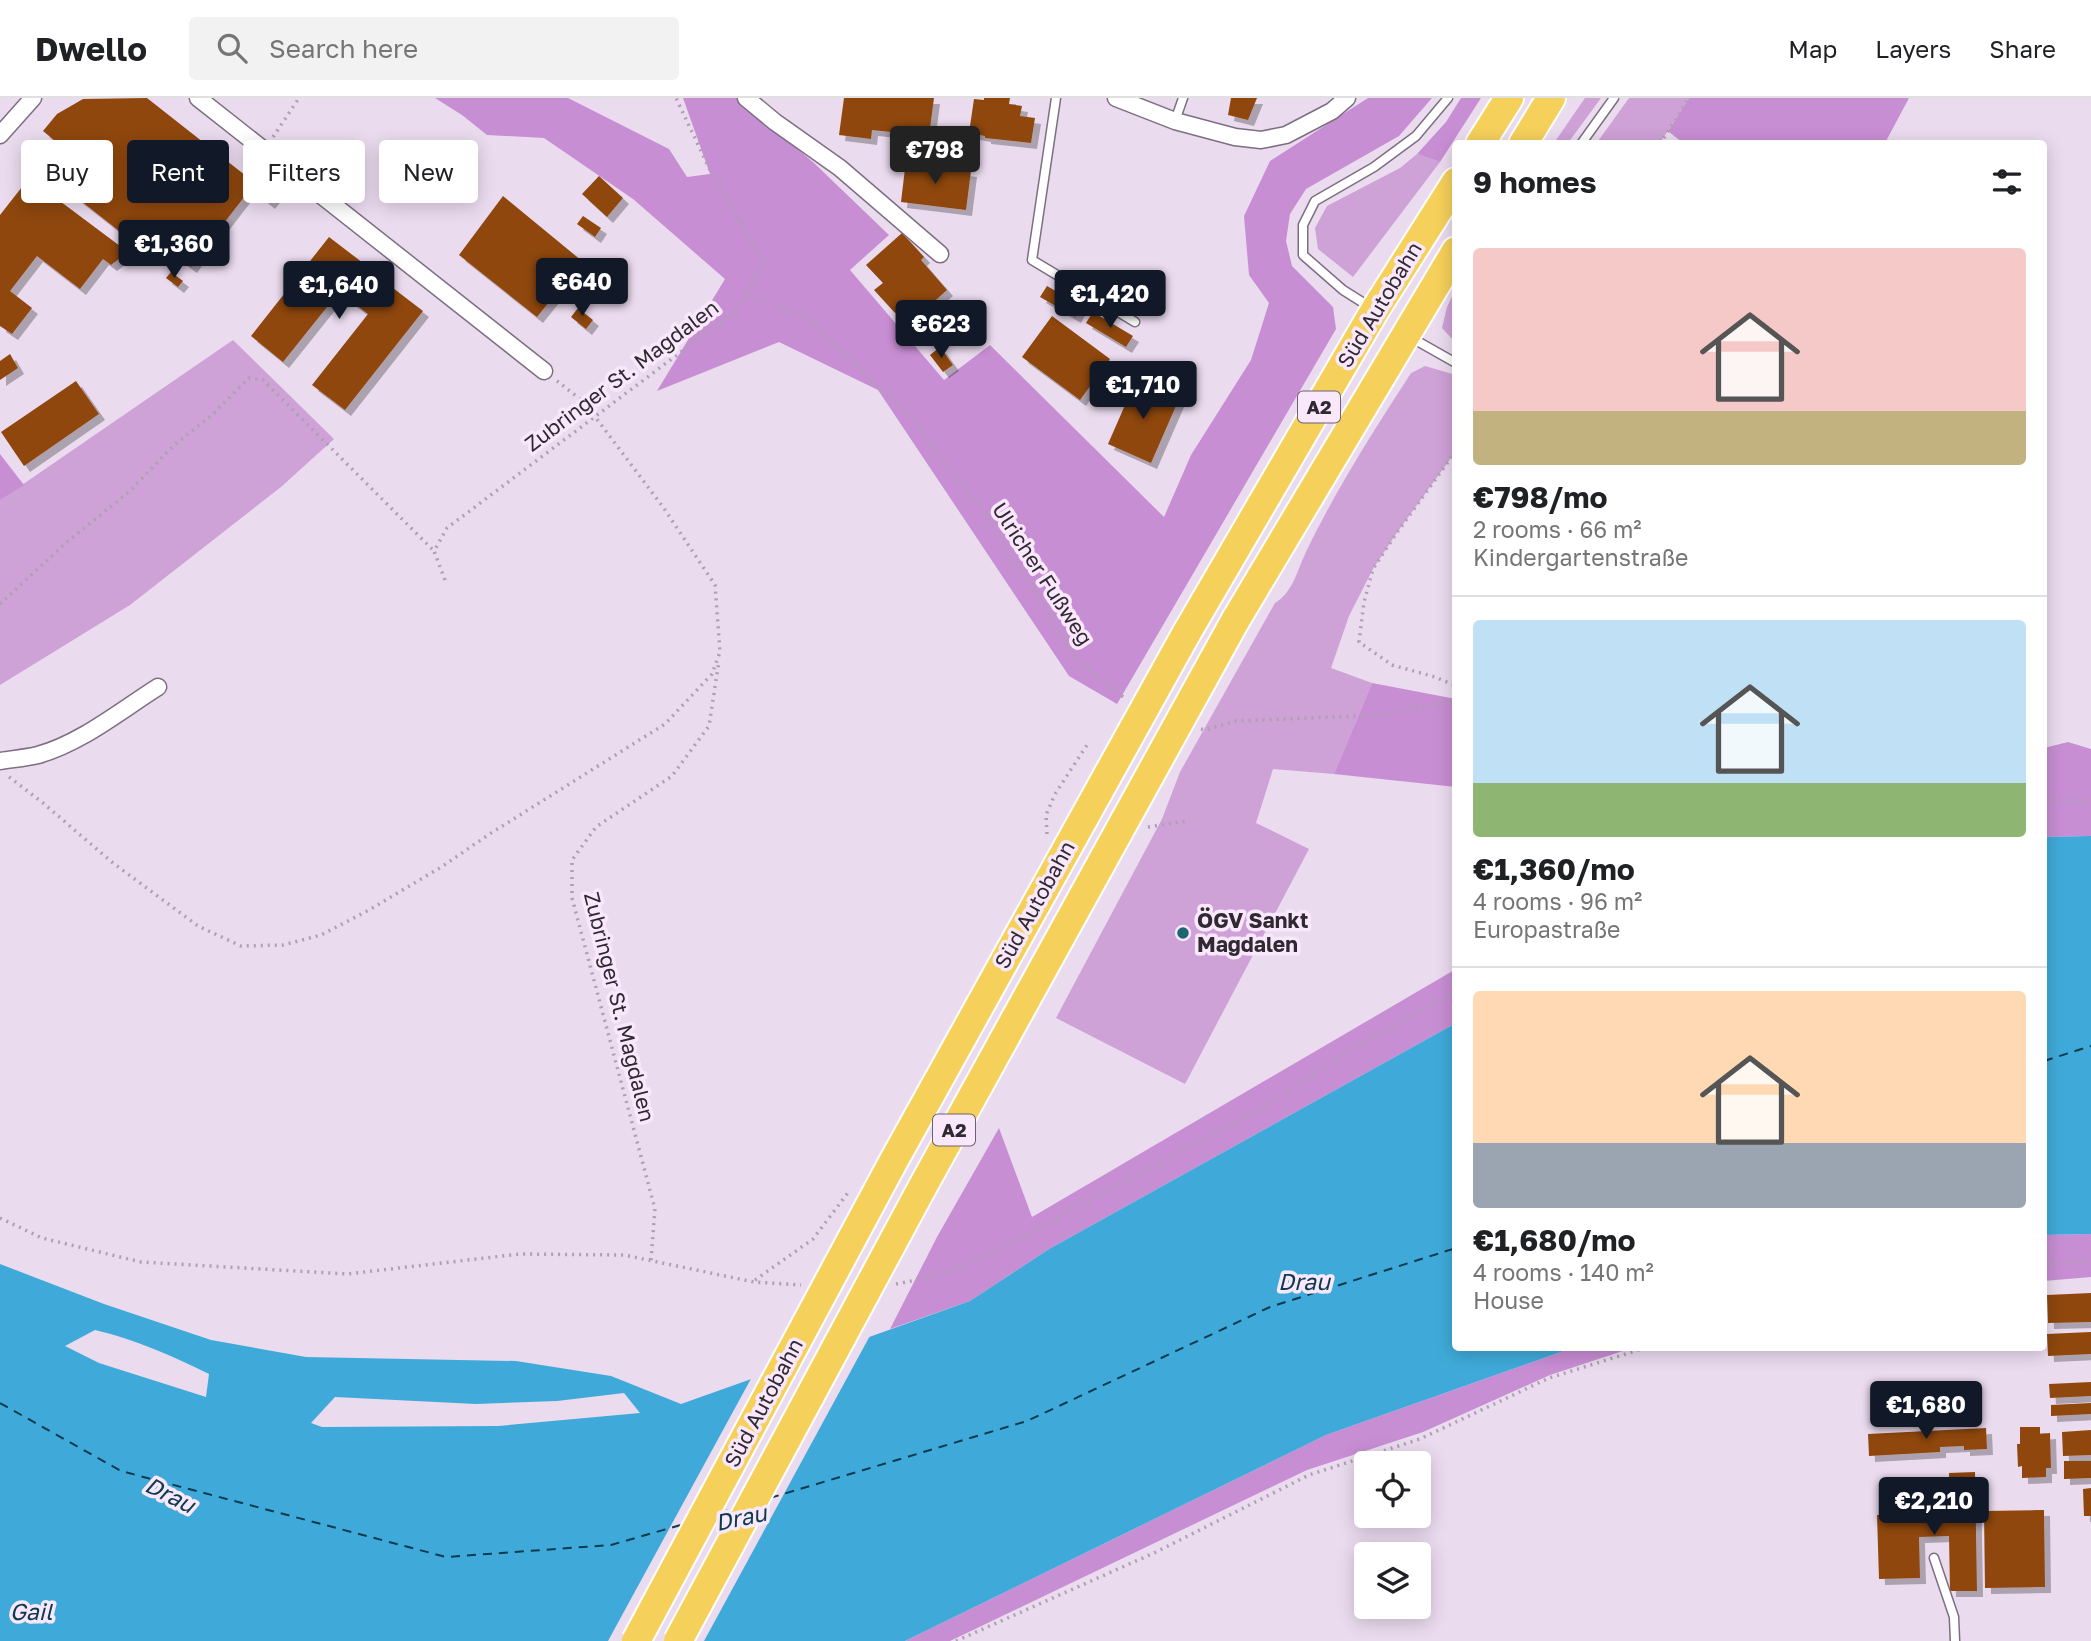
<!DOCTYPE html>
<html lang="en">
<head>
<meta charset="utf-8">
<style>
  body { margin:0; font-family:"Golos Text",sans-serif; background:#f2f2f2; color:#202124; height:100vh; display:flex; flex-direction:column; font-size:26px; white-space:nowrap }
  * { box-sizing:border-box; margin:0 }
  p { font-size:23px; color:#757577 }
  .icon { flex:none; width:38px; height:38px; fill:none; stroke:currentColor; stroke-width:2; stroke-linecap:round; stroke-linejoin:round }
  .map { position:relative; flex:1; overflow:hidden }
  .side { position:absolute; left:1452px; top:42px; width:595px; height:1211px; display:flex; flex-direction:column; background:#fff; border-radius:7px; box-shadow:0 4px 18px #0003 }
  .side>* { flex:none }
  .guide { position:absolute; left:21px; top:42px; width:665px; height:63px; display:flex; gap:14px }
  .buttons { position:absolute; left:1354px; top:1353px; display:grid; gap:14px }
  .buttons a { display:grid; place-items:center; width:77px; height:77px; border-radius:7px; background:#fff; box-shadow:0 4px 18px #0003; font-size:35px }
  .price { position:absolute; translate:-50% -60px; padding:0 16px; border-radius:7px; background:#111827; color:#fff; font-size:23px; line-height:46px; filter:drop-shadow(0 2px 4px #0008) }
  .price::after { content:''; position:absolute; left:50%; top:42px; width:21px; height:16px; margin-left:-10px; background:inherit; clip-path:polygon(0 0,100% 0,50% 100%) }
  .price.selected { background:#222; color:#fff }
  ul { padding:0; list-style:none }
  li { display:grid; align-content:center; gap:14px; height:371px; padding:0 21px }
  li+li { border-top:2px solid #e0e0e0 }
  li span { display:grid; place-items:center; height:217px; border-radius:7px; color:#555 }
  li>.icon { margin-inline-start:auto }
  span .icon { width:126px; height:126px; fill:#fffc; stroke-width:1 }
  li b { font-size:30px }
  h2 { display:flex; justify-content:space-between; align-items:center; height:84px; padding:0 21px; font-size:30px }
  .tag { padding:0 24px; border-radius:7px; background:#fff; box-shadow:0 4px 18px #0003; font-size:24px; line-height:63px }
  .tag.selected { background:#111827; color:#fff }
  header { display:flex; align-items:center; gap:42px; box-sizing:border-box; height:98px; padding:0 35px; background:#fff; border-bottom:2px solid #e0e0e0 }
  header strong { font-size:33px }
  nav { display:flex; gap:38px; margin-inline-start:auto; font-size:24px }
  .search { width:490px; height:63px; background:#f2f2f2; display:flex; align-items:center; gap:18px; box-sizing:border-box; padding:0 24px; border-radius:7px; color:#757577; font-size:26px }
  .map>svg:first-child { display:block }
</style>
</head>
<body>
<header>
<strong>Dwello</strong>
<div class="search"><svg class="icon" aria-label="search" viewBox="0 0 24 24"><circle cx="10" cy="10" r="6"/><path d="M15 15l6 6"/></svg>Search here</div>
<nav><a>Map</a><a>Layers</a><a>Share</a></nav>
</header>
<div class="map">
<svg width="2091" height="1543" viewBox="0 0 2091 1543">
  <defs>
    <filter id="shadow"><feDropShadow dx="6" dy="6" stdDeviation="0" flood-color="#0004"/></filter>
  </defs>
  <rect width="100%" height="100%" fill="#ebdbef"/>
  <path fill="#cea1d7" d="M1585 0H1601L1568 45H1554Z
    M1629 0H1689L1660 45 1596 46Z
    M1417 56 1440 64 1353 179 1318 151 1315 130 1327 108 1400 70Z
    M1456 190V245L1442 230 1447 209Z
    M233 242 334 341 281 389 130 507 0 587V402Z
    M1425 268 1456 277V353L1396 436 1373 471 1349 518 1331 570 1372 585 1334 676 1273 671 1256 725 1309 751 1185 986 1056 920 1162 721 1180 674 1275 505C1292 495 1297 474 1305 456 1335 393 1373 334 1411 275Z"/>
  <path fill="#c88ed4" d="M435 0H568L669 51 687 79 710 76 683 0H737L814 65 889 137 850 172 944 282 990 247 1164 419 1191 357 1251 262 1269 205 1249 177 1244 118 1270 63 1368 0H1432L1399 38 1306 91 1290 116 1286 143 1292 168 1333 209 1336 231 1117 606 1069 578 878 292 779 244 657 293 725 181 633 101 544 40 487 37 462 17Z
    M1461 0H1481L1440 64 1417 56 1446 24Z
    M1689 0H1909L1885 45H1683L1668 33Z
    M0 356 24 387 0 402Z
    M1372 585 1456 601V689L1334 676Z
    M2068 644 2091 651V738L2044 739V650Z
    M1456 871V925L1049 1151 970 1203 890 1231 937 1139 999 1030 1032 1119Z
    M2091 1136V1179L2044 1183V1137Z
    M1572 1250H1632L1550 1277 1423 1334 1307 1372 950 1543H905L1326 1337Z"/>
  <path fill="#3faad9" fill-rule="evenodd" d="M2091 738V1136L2044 1137V739Z
    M1456 925V1250H1572L1326 1337 905 1543H0V1166L104 1206 211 1242 306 1259 516 1263 611 1278 681 1306 970 1203 1049 1151ZM95 1232C135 1241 172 1258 209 1276L206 1299 99 1265 65 1248ZM624 1295 640 1315 498 1328 322 1329 311 1325 335 1299 476 1306 557 1303Z"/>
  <path fill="#ebdbef" d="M872 1234 704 1543H608L753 1277Z"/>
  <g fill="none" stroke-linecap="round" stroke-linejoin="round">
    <path stroke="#0c3b4e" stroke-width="2" stroke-dasharray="9 7" stroke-linecap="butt" d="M2044 963 2091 948
      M0 1305 121 1373 446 1459 611 1447 684 1426
      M770 1400 1027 1323 1270 1209 1456 1150
      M719 1415 734 1410"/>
  </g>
  <path fill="#8f470c" filter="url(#shadow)" d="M147 0 255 85 207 147 183 129 156 162 62 88 81 64 43 33 57 16 83 1Z
    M844 0H934L929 38 872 32 871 41 839 37Z
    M984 0H1010L1009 6 1022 8 1020 18 1035 20 1031 45 985 40V38L969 35 974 1 984 2Z
    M1231 0H1257L1248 22 1228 17Z
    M906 62 927 64 926 71 940 73V69L971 73 966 112 901 104Z
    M599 78 623 100 607 119 582 96Z
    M29 80 128 154 111 167 103 161 80 191 37 158 10 193 32 210 12 236 0 228V117Z
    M271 82 281 90 269 105 259 97Z
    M503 98 582 163 537 219 459 157Z
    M583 118 601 130 595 139 577 126Z
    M902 135 924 159 921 162 947 192 915 221 903 208 895 215 874 192 883 185 866 167Z
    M329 139 363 165 356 174 383 195 389 187 423 213 345 312 312 287 368 216 339 194 283 264 251 238Z
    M179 147 198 159 191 169 173 156Z
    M171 174 183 183 178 189 166 180Z
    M1047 188 1081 208 1075 219 1040 199Z
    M578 210 593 222 586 231 571 219Z
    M1093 214 1133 238 1126 249 1086 225Z
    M1052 218 1110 261 1080 302 1022 259Z
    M940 249 953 267 943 274 930 257Z
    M10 256 18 270 0 282V263Z
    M1136 282 1179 301 1151 365 1108 346Z
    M76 283 99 316 24 368 1 334Z
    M2091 1195V1224L2048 1225 2047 1197Z
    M2091 1234V1256L2048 1258 2047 1236Z
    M2091 1284V1298L2050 1300 2049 1286Z
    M2091 1305V1316L2051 1318V1307Z
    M2020 1329H2040V1336L2050 1335 2051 1370H2046V1379L2022 1380V1368L2018 1369 2017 1346H2020Z
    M1986 1330 1987 1351 1964 1352V1348L1940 1349V1354L1869 1358 1868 1336Z
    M2091 1332V1357L2063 1358 2062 1334Z
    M2064 1363H2091V1380L2064 1381Z
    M1975 1374 1977 1493H1950L1949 1438 1919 1439 1920 1480 1879 1481 1877 1417 1950 1415 1949 1375Z
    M2091 1390V1418H2084L2083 1391Z
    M2044 1412 2045 1489 1985 1490 1984 1413Z"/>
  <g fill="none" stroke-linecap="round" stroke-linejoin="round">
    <defs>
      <path id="lane" d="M1056 0 1032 162 1135 224
        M1175 23 1183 0
        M1581 46 1614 0
        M1370 209 1343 192 1303 157V127L1315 103 1374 69 1416 38 1448 0
        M1410 239 1456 265
        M1934 1460 1954 1519 1955 1543"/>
      <path id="street" d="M198 0 544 273
        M746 0 775 24 840 70 940 156
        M1116 0 1175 23 1235 39 1261 42 1286 37 1332 13 1347 0
        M0 37 33 0
        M0 663C12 661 26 660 38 657 81 645 120 613 158 589"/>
      <path id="highway" d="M1480 46 1509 0
        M1523 46 1551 0
        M1235 523 1456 153
        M1186 536 1375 212 1456 84"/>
    </defs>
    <use href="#lane" stroke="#7d6f81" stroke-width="11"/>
    <use href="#street" stroke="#7d6f81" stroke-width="19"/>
    <use href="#highway" stroke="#fff" stroke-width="32"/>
    <path stroke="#ada0b0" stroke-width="3.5" stroke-dasharray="2 5" stroke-linecap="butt" d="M273 39 299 0
      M1660 46 1689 0
      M747 198 807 219 919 327 938 356 981 409 1009 457 1035 493 1073 557 1098 581 1126 601
      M1456 353 1396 436 1373 471 1364 504 1359 544 1392 567 1435 579 1456 588
      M445 482 434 453 447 430 730 217 747 198 763 162 710 72 676 0
      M0 506 67 444 129 394 175 346 211 318 249 280 263 282 434 453
      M1201 631 1205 632 1236 623 1382 617 1448 604 1456 598
      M9 679 43 705 113 765 198 828 241 848 283 847 321 837 369 812 443 768 488 737 665 626 712 576 720 554 715 487 663 409 584 304 557 283
      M2044 702 2091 703
      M1148 729 1186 723
      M1047 736 1046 717 1055 696 1087 647
      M0 1120 42 1140 141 1164 347 1176 520 1156 624 1157 754 1184 801 1187
      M651 1162 655 1111 572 800V762L596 729 672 678 709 628 719 563
      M2044 1166 2091 1163
      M755 1182 813 1141 850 1092
      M896 1186C935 1179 961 1170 997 1152L1255 1014 1359 947 1456 893
      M956 1543 1154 1455 1309 1377 1420 1341 1549 1280 1645 1250"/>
    <use href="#lane" stroke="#fff" stroke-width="8"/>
    <use href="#street" stroke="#fff" stroke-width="16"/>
    <use href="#highway" stroke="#f5d05b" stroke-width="28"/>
    <defs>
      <path id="highway-bridge" d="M636 1543 893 1064 1186 536
        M678 1543 923 1088 1235 523"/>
    </defs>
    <use href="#highway-bridge" stroke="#fff" stroke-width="32" stroke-linecap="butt"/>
    <use href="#highway-bridge" stroke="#f5d05b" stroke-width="28"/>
  </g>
  <circle fill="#1b6670" stroke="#f9e8fc" stroke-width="2.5" cx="1183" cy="835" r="7"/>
  <g text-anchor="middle" stroke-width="7" stroke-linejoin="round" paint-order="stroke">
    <g fill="#f9e8fc" stroke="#6c626e" stroke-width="2">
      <rect x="1298" y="293.5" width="42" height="31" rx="5"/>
      <rect x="933" y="1016.5" width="42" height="31" rx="5"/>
    </g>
    <g font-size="19" font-weight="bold" fill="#302931">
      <text x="1319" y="316">A2</text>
      <text x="954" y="1039">A2</text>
    </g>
    <g font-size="21" fill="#302931" stroke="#f9e8fc">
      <text transform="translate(1380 207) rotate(-59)" y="7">Süd Autobahn</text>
      <text transform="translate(622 278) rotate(-37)" y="7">Zubringer St. Magdalen</text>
      <text transform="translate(1042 476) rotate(57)" y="7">Ulricher Fußweg</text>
      <text transform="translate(1035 807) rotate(-61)" y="7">Süd Autobahn</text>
      <text transform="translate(619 909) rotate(76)" y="7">Zubringer St. Magdalen</text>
      <text transform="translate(764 1305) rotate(-62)" y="7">Süd Autobahn</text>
    </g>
    <g font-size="21" font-weight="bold" fill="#302931" stroke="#f9e8fc" text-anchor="start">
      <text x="1197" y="830">ÖGV Sankt<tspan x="1197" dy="24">Magdalen</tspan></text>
    </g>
    <g font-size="23" font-style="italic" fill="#0c3b4e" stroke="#f9e8fc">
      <text x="1304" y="1192">Drau</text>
      <text transform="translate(170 1397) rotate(27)" y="8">Drau</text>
      <text transform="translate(741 1420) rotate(-12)" y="8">Drau</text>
      <text x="31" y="1522">Gail</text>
    </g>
  </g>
</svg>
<div class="buttons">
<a><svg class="icon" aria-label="locate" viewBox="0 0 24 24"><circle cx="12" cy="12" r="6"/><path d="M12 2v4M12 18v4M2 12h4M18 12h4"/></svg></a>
<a><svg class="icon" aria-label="layers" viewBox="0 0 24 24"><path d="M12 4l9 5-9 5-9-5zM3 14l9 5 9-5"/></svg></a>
</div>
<b class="price selected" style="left:935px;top:88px">€798</b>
<b class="price" style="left:174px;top:182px">€1,360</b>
<b class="price" style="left:582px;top:220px">€640</b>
<b class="price" style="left:339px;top:223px">€1,640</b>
<b class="price" style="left:1110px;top:232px">€1,420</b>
<b class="price" style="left:941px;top:262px">€623</b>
<b class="price" style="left:1143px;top:323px">€1,710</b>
<b class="price" style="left:1926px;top:1343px">€1,680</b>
<b class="price" style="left:1934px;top:1439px">€2,210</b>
<div class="guide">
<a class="tag">Buy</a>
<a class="tag selected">Rent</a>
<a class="tag">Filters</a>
<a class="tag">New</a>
</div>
<section class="side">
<h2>9 homes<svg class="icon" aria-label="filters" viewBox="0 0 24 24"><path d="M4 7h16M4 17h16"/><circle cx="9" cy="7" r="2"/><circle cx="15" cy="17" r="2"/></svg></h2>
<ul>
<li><span style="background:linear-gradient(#f6c9c9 75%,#c2b280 0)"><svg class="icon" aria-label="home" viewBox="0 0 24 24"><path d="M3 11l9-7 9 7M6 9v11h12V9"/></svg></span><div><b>€798/mo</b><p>2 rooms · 66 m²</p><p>Kindergartenstraße</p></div></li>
<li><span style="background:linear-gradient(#bfe0f5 75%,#8fb573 0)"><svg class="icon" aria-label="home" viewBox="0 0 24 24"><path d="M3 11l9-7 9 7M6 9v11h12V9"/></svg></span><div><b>€1,360/mo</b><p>4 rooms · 96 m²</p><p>Europastraße</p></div></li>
<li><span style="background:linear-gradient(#ffd9b3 70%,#9aa5b1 0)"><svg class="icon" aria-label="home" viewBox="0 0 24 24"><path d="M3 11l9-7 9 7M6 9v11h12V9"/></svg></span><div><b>€1,680/mo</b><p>4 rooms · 140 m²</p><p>House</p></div></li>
</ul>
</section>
</div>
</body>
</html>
